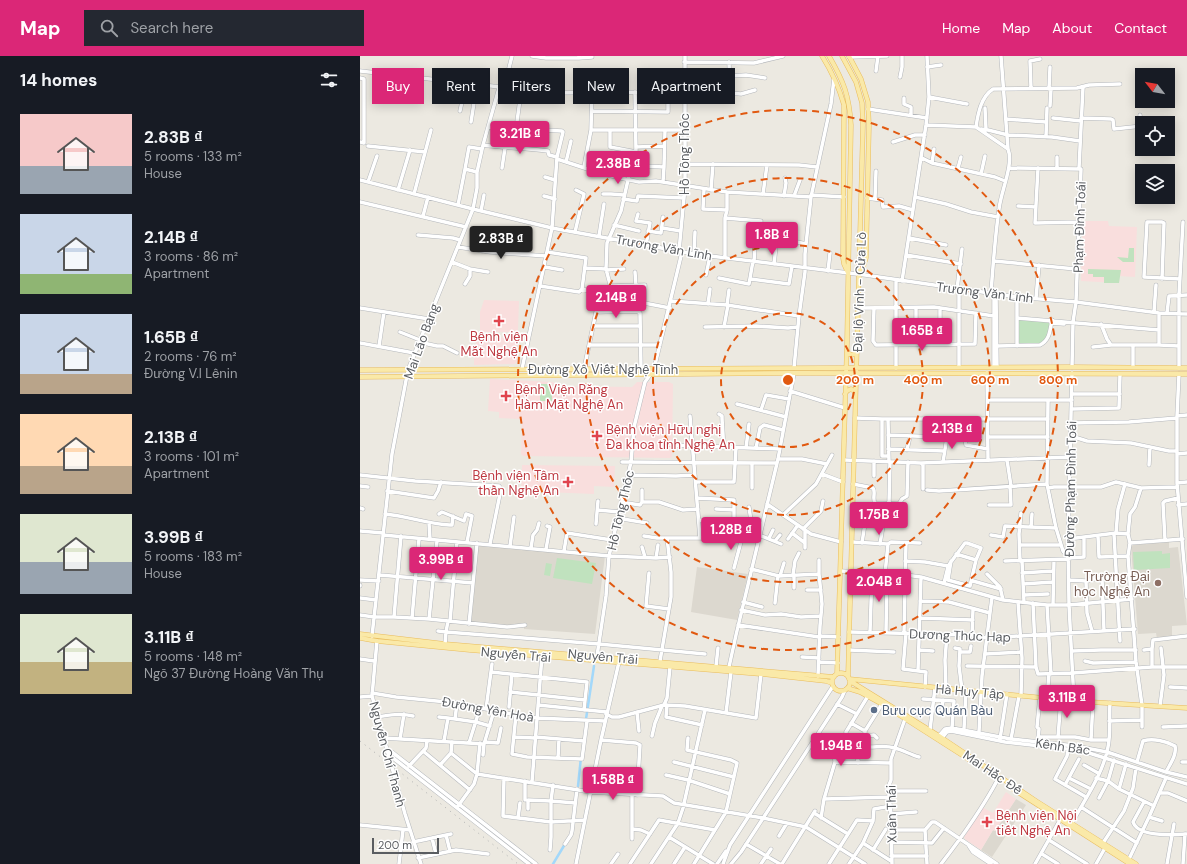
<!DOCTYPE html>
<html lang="en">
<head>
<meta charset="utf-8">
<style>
  body { margin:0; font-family:"DM Sans",sans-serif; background:#242831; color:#f1f3f6; height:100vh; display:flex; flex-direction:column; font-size:15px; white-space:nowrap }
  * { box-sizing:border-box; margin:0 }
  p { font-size:13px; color:#9ea1a6 }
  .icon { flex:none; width:22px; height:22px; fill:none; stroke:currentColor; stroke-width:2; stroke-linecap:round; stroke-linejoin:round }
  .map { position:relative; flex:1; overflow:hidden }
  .details { display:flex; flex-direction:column; background:#171b24; width:360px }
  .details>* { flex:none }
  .banner { position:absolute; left:12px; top:12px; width:380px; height:36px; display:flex; gap:8px }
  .needle { width:26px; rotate:301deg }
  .buttons { position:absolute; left:775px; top:12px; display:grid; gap:8px }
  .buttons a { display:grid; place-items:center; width:40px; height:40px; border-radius:0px; background:#171b24; box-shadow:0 2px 10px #0003; font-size:20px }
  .scale { position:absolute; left:12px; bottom:10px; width:67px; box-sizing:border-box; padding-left:4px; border:2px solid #5a5d61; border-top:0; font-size:11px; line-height:14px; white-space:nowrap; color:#5a5d61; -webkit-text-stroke:3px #fff; paint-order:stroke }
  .price { position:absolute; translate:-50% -34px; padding:0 9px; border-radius:4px; background:#db2777; color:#fff; font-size:13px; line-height:26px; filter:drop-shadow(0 1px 2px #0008) }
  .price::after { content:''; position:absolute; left:50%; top:24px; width:12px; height:9px; margin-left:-6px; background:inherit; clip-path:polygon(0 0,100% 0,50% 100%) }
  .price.selected { background:#222; color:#fff }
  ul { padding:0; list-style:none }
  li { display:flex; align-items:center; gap:12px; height:100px; padding:0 20px }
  li span { display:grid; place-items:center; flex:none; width:112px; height:80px; border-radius:0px; color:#555 }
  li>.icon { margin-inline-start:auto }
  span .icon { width:48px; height:48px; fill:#fffc; stroke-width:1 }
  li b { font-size:17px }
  h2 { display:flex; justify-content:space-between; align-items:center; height:48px; padding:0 20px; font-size:17px }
  .chip { padding:0 14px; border-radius:0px; background:#171b24; box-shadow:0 2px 10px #0003; font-size:14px; line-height:36px }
  .chip.selected { background:#db2777; color:#fff }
  header { display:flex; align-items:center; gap:24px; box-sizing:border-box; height:56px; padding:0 20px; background:#db2777; color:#fff }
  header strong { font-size:19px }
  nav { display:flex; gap:22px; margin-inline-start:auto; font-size:14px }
  .search { width:280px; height:36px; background:#242831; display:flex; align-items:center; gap:10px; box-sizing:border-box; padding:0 14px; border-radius:0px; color:#9ea1a6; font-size:15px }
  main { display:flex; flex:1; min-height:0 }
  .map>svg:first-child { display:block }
</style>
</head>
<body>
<header>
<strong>Map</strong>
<div class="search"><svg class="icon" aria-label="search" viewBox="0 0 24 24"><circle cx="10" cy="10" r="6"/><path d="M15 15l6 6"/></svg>Search here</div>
<nav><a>Home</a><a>Map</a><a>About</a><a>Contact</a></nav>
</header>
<main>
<section class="details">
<h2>14 homes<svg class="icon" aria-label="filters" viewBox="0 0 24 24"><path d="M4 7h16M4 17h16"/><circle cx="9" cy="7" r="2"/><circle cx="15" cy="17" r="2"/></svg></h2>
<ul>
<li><span style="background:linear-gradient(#f6c9c9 65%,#9aa5b1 0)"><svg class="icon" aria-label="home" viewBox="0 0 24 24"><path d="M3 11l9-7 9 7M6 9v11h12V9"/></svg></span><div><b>2.83B ₫</b><p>5 rooms · 133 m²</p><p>House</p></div></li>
<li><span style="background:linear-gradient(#c9d6e8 75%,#8fb573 0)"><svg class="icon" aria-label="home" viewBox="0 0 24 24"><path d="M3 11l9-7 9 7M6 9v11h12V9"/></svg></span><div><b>2.14B ₫</b><p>3 rooms · 86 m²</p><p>Apartment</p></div></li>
<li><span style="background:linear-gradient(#c9d6e8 75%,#b9a48a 0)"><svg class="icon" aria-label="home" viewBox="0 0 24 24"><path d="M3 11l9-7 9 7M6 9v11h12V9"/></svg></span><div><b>1.65B ₫</b><p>2 rooms · 76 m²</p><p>Đường V.I Lênin</p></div></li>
<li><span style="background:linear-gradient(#ffd9b3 65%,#b9a48a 0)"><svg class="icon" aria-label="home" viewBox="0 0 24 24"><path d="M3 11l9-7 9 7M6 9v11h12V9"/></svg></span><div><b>2.13B ₫</b><p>3 rooms · 101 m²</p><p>Apartment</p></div></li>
<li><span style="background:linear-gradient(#dfe7d0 60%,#9aa5b1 0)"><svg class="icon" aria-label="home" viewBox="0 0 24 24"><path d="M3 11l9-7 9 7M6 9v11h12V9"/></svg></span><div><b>3.99B ₫</b><p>5 rooms · 183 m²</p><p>House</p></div></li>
<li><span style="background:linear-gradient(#dfe7d0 60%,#c2b280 0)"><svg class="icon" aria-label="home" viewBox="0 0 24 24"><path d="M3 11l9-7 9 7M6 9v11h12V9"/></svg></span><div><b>3.11B ₫</b><p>5 rooms · 148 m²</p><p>Ngõ 37 Đường Hoàng Văn Thụ</p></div></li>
</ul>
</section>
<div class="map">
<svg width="827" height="808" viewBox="0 0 827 808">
  <rect width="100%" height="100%" fill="#ece9e1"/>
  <path fill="#dcd8cf" d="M809 486V492L818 491 827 569 812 570V581L797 583 796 577 778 578 771 491 773 489Z
    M116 489 245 500 235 578 164 573V568L148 570 110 566Z
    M337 511 388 518 377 564 331 556Z
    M656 743 666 749 632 801 621 794 633 774 635 775Z"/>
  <path fill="#f9dedd" d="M723 165H748L749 170 777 171 775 221 759 220V227L721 225Z
    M124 244 159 245 158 274 156 276H120V256Z
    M117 281 158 282 157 305 155 308 114 309V300Z
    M130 323 193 326 197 330 272 331 277 326H309L313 328 312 401 310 402 163 400 161 398 162 363 139 362V356L128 355Z
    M162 409 255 410 254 431 234 430V438L161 435Z
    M646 736 656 743 635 775 633 774 621 794 605 783 604 781 622 751 633 757Z"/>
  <path fill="#c0e2be" d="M769 192H774V206H763L757 201 768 202Z
    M728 213 761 214 759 227H744V221H733V218H728Z
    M657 262 692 264 689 280 684 287 657 290Z
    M180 328H192V345H180Z
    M802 495V498L810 497V512L774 514 773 496Z
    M197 502 236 507 232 528 193 522Z
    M186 507 192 508 190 520 184 519Z"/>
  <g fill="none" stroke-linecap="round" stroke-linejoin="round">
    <path stroke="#a3d8fa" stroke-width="2.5" d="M226 663 234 610
      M218 730 221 701
      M193 808 205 788"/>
    <defs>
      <path id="minor" d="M172 0 186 2H219V0
        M489 1 527 0
        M219 2 232 1
        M324 6 394 7 423 0
        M369 6 370 37 381 38 395 34
        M567 11 581 9
        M0 15 140 31
        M516 15 518 0
        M369 20 386 19 405 22
        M540 21 542 11V0
        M0 22 4 23V87L0 86
        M146 25 171 17
        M671 32 670 5 680 3
        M689 33 690 11
        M138 35 178 37 324 36
        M275 36 276 96 268 124 261 155 247 187 246 213 251 232V243L252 245 284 247 310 252
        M569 41 607 48
        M544 42V48L551 51V59
        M690 50 691 33
        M625 52 626 73
        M508 53 567 62
        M100 55 106 27
        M232 55 308 56V36
        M780 59 781 70
        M693 62 721 65
        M721 62 751 63 753 64 754 73 782 70
        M646 63 686 66
        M111 66 117 28
        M566 69 616 71 648 93
        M128 71 202 75 203 76 197 101 192 172 162 313
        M616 71C618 57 621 41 633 33L717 32 729 29 760 28
        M156 73 161 36
        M621 73 628 74 648 79 692 81 720 85
        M231 74H324
        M250 74V91L276 96
        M686 81 687 52
        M533 86 555 79H565
        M123 89C145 92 166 92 188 95L189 99 197 101
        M8 90 65 96
        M276 91 304 90
        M697 101V112
        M562 102 572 107 635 121 645 125
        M197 103 243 118 279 126 296 125 367 136 451 141
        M206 106 211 85
        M253 106 270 115
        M572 107 574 93
        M324 108 439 109 457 111
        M283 110 304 111 305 74
        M224 111 231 74 232 36
        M142 112 145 92
        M598 112 601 101
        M649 112 720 113
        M678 112 675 167 718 166
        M117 116 105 113 109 91 122 93
        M621 118 625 100
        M185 121 195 124
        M0 124 113 153 192 172 334 198 505 219 657 241 716 246 799 257 827 258
        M8 126 17 100
        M303 126 304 111
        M344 133 343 153 367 154
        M38 134 50 94
        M351 134 353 108
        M54 138 71 74
        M243 138H251L264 139
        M403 138 407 109
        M451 139 484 141
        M184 140 195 143
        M424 140 426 127 425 122
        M434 140 440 124
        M555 141 586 148 611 156 638 161
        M507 142 522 144 523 151 539 150 553 154
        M263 143 277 145 278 140 324 142
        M515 143 516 115
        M0 146 106 171
        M98 149 105 113
        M658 150 676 151
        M121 155 124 139
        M278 158 276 165 290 167 286 189
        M63 160 68 141
        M365 162 401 165
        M254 169 279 175
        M302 172 321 175
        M413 173 412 178 419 182 446 188
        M288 175 301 177 303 161
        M215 176 224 138 216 134
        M58 179 93 182 100 184
        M239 180 244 148
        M549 182 586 189
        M390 187 395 189 394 206
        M98 191 130 196 186 200
        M122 195 124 182
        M319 195 325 131V0
        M334 198 335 176
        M546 199 601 208
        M365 202V162L367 154V136
        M634 205 716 213
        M92 206 110 213 128 216
        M414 208 417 181
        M185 211 202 214
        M225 212 246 213
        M246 214 264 213
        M468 215 470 197
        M275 216 276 230
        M346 219 350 200
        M359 222 389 228 393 205
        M391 223 429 228 432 210
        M802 223 804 167 802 166H787L784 221 820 223
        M536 224V312
        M542 225 566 69 569 41 567 0
        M105 228 110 220V213
        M180 230 219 236 222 233 226 202 187 196
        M251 230 285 229 284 247
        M222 233 251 241
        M597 233 602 193
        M631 237C633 209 635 181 639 153 641 135 654 108 648 93L641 0
        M634 238V311
        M636 238 637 311
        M657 241V290
        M676 242 679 209
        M311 245 367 249 439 260
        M348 248 350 233
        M367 249 369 234
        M0 252 69 263
        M498 252 574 251 634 260
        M514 252 513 285 516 289 615 288 616 257
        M556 252V288
        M580 252V288
        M794 256 796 229
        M807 257 809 240 827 239
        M657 262 799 274
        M691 267 704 268
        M741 268 747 283 751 289
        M233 270H280
        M345 271 396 270 428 272 438 271
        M364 271 368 249
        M40 276 60 284
        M59 286 77 290H83L97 297
        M0 287 54 297
        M229 289H300
        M799 289 819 290
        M19 290 24 256
        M637 290 680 289C690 284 690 274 692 264
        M733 291 751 289H799V257
        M599 311V233
        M712 311 713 266 716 246 721 113 719 112 723 31
        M773 311V289
        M434 312 439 260 445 216V198L451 141 471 48 474 23
        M819 312V239L823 166
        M224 313 236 256 277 255 280 257 281 313
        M627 317 628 404
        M712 317 708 486 709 549 714 645
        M819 318 817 360V427L827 541
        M430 335 485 352
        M712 338H760
        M628 344H712
        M688 345 687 428 696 472 703 495 709 502 724 501V481
        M377 348 426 361
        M712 353 759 352 760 318
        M401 354 406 339 429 343
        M359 358 362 360C362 371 364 381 363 391
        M330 360 340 482
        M817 360 827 359
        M495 362 522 363H688
        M522 363V400H528
        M528 363 529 406
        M711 367 769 366 817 362
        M528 379 604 382 605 383 606 389 628 393
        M711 380 727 385 771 387 809 395H816
        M628 381H688
        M311 389 420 393
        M386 392 389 368
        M396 392 400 372 404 369 423 374
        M528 393 584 395
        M547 394 550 380
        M817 398 827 397
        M418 403H442L467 408 456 428 424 458
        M484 404 561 407 563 409V433
        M647 404 651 430
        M262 406 417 407
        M583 406 587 381
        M561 407 710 401
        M467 408 472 399
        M789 409 790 391
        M462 418 483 426
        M0 419 55 425 139 430 141 433 130 488
        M268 419 316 420 335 419
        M514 420V405
        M336 426H374L376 392
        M817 427 827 426
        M493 428 513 432C516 436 512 443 515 447L539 448 542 443 547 440 548 406
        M0 430 8 431
        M392 432V407
        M688 432 694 431H741L756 426 781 432 817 431
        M781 432 775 451 770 458 768 478 770 487 768 500 776 606 782 649
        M567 434 579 435 687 428
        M27 435 74 442 78 435 81 426
        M337 442 374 444V463L376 466
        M261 446 280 449 282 446H299L323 454 338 453
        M282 446V434
        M407 448 451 478 481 486
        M629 449H651L650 430
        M818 449 827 448
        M389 451 391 465
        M0 452 3 453
        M356 453 374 454
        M238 454 259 456
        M25 458C47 460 68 468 90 469H92L93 460
        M79 458 82 456 104 465 106 458 112 460 107 486
        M257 462 287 467
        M339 464 364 466 367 472 368 482
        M69 467 70 483
        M236 468 238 445
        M671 471 672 458
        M367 472C381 463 386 464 402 469
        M443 473 461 455 463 445
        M445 474V492
        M0 475 23 477
        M432 477 445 487
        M756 477 758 453 765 428
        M754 478 760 585
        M23 479 249 500 296 502 310 501
        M399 479 421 488
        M631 479 643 481 645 470 696 472
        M284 480 297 482H398
        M738 480 739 501 768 500
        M409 482 413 474
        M428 483 438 469
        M708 483 756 477 768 478
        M805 484 803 447 805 445 818 442
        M415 485 420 479
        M492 486 528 488 531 486 560 487
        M502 487 505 467
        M770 487 823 483
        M520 488 525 457 529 448 530 406
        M660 489H701
        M150 490 154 461
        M282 491 285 501
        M171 492 173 479 177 474 179 467
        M186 493 190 471 187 470
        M204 495 207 477 252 484
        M596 498 616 504
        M296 502 298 489
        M545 505 565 506 588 510 605 487H607L621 492 616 504 610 530 588 524 591 505
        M645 505 709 503
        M660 505 659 478 661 457
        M662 505 664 546
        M374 512 382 482
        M391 513 419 520 459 518
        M481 515 545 519 561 521 643 544 687 549H709L772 543
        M289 517 286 550 309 553
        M662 517 693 515
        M525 518 528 488
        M627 518 640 531 643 544
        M20 519 113 527
        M433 519 435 505 439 497
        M420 520 424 507
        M742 522 744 575
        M0 524 19 525
        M709 524 726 525 734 523 756 521
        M613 525 641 533
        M726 525 727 557 732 575
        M584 527 588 511
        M663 528 693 526
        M0 530V529
        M434 532V519
        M447 534H461
        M664 539 688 538
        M0 542 16 544
        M560 545 589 546 630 557
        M383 546 402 551
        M658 546 662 602 661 640
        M415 547 418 520
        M673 547 676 611 678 618 713 617 792 611H827
        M687 549 691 618
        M693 549 694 504
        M381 554 405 559 421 558 441 561 461 560
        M0 559 14 561H34L69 563 147 571 165 569
        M34 561 41 480
        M52 562 59 483
        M560 562 613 564
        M69 563 77 485
        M90 565 97 486
        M109 568 117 487
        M378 569 459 581
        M78 575 86 576 88 565
        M489 576 612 579 627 582 775 573
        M510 576 512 518
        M526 577 527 518
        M544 577 546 487
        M546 577 543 613 566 616 565 631
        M612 579 613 553
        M12 580 32 398 48 314 113 153 117 132V116L123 89 139 32 146 24 152 0
        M460 580 479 581
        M17 585 12 640 45 758 61 808
        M85 588 86 576 239 588 345 598
        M595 592 600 593 599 610 602 634
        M792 593 793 584 827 580
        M489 594 534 596
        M559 594 573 595
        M784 594 792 593V611
        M712 595 741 594H776
        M600 596H610L611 590
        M625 598 661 596
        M237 600 246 540 249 500 271 406 274 371 285 326 294 313 322 196
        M442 601 459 602
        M0 603 14 605
        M300 605 311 541V516L307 482
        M725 605 733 607 776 606
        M459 606 478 607
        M356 610 358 592
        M607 610 676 611
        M369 611 376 579 418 403 434 317
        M558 615 561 521
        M131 616 227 626 224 654
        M458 620 460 570 462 548 459 518V504
        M810 631 827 632
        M586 633 585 604 587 578
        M150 636 225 644
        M12 637 36 641 97 647 161 660 177 662 245 665
        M0 641 12 640
        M687 642 689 618
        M563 643 594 645 592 672
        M477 648 497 658
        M178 649 247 656
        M304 649 307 642 310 611
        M307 649 306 661 342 669
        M782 649V671
        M800 650 804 619 801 592
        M149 651 152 618
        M126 653 132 608
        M582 653 583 644
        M277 656 279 675
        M366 657 371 616
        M246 658 252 661H259L304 649 325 650 396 662 401 618
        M156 659 152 698 167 701 222 703 227 665
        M17 661C29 659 41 657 53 660
        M79 661 88 662
        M95 663 97 647
        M749 665 782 664
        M491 667 505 675 522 648
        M803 671 827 670
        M604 673 606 635
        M570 674 575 632
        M505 675V680L514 679 517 682
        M486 676 508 640
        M619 676 622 620 632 541
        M292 680 295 667 302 650
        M457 680 474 686 475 706 464 743 461 762
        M579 680 585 673 592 672 651 683 715 690 747 696 806 716 827 721
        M154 681 175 682
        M175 681 224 685
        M678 681H715L731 684H749
        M698 681 701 643
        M24 682 124 688 134 655
        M328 682 327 694 371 704 377 707 366 756 334 808
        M582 682 587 676 591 675 645 686 715 694 729 697 827 728
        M40 683 44 658
        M497 683 498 707
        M640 683 647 638
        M651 683 659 640
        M678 683 679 673 677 671 680 641
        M241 684 276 687 280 689 277 739
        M731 684 733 646
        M84 685 88 662 116 666 130 670
        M125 686 138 687 141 672
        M109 687 120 652
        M510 691C518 691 525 689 535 692 543 694 551 699 559 701
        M708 693 707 700 695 723 726 741
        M63 695 110 734
        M27 696H32L176 808
        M91 697 117 718 231 736 303 740 314 747 403 762 446 771 505 808
        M123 699 124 688
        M198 702 199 683
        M29 703 33 702 169 808
        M314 706 374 721
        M475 706 531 707
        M777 706 783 685C793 682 806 685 815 690 817 699 810 708 806 716
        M822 706H827
        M80 709 91 697 92 686
        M724 709 738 717
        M49 710 66 692 67 685
        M235 716 259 714 258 722
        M306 719 328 724 370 738
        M144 722 143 760 191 766 225 764
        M709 722 731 733
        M736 722 748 725 759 733 794 750
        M172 726 182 600
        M193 729 191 745 215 747
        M705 729 719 703
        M759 733 766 708
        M529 735H566
        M800 737H808L827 745
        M272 739V783
        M739 742 748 725 754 704
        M464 743 530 741
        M165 744V725
        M784 746 773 766C778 781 814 779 827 778
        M98 750 114 728 117 718 120 687
        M721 751 777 787
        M168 753V744L191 745V781L190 794
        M454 757 488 778
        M531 758 556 756
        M789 761 802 765
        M158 762 160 747
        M712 767C725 743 743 718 748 691 751 676 749 661 750 647
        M0 769 50 774
        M273 773 281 774 290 778
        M532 774H565L567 808
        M565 774 572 766H575L637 808
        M86 779 90 795
        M419 780 427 767
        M309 781 353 808
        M72 782 76 798
        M689 784 727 808
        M53 786 91 778
        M532 786 572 787 584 772
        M503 787 531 805
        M743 787 764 755 773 732 776 712
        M205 788 211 779 212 775 217 733
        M386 788 420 808
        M609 790 613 796 631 808
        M513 794 526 773
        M682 798 698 808
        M531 800H567
        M58 802 96 794 128 798
        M769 803 789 761 806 722
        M39 808 43 774
        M216 808 241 684 259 606
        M251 808 258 798
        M270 808 299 764 355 774
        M291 808 318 767 323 752 345 654
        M314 808 325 791
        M357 808 366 795
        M363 808 370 789 473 630
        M371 808 381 796 482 641 485 634
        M401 808 411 793
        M422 808 455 755
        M469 808 497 764 513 765
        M489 808 503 787 513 765 514 753 531 750
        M532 808 531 758 529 739V729L531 724V703L545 663
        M581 808C602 781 622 753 638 723
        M675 808 700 764
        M736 808 745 792
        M807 808 814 768
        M823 808 825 778"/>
      <path id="major" d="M462 0C472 16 479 31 484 49L483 202 484 208 488 217
        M469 0C484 26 489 39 491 69L487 287 477 618
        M482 0 496 26 502 47 503 69 488 621
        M489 0 501 23 508 46 509 70 506 202 501 217
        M487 294 488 297 491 299 495 298 497 294
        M0 314 712 311 827 312
        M0 321 434 317 827 318
        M485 338 487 335 491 333 494 335 495 338
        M0 578 85 588 474 621
        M0 582 17 585 110 594 401 618 466 625 472 627
        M472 626a9 9 0 1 1 18 0a9 9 0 1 1-18 0Z
        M489 623 714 645 827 652
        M490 625 579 680 676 745 776 808
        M487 632 500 636 522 648 613 706
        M653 733 770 808"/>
    </defs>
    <use href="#minor" stroke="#b4b7bb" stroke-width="4.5"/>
    <use href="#major" stroke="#e9bc5d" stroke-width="5"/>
    <use href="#minor" stroke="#fff" stroke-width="3.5"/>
    <use href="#major" stroke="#fae9a8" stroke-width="4"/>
    <path stroke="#b0b1b1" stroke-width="1" stroke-dasharray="1 5" stroke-linecap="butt" d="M0 685 158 808"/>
  </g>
  <g fill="none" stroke="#e15910" stroke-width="2" stroke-dasharray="7 5">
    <circle cx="428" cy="324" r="67"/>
    <circle cx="428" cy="324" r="135"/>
    <circle cx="428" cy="324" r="202"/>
    <circle cx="428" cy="324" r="270"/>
  </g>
  <g fill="#e0444e" stroke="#fff" stroke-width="1.5">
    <path d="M137 259h4v4h4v4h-4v4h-4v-4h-4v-4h4z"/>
    <path d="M144 334h4v4h4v4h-4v4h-4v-4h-4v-4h4z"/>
    <path d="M235 374h4v4h4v4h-4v4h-4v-4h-4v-4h4z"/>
    <path d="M206 420h4v4h4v4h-4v4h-4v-4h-4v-4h4z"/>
    <path d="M625 760h4v4h4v4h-4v4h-4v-4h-4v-4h4z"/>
  </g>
  <circle fill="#8d6e63" stroke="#fff" stroke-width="1.5" cx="798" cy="527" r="4"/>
  <circle fill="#5c6f8a" stroke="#fff" stroke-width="1.5" cx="514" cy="654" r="4"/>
  <g text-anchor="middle" stroke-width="3" stroke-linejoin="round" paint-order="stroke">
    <g font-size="13" fill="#5a5d61" stroke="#fff">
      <text transform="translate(324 98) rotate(-90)" y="5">Hồ Tông Thốc</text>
      <text transform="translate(719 171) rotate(-88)" y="5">Phạm Đình Toái</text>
      <text transform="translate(304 191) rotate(10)" y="5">Trương Văn Lĩnh</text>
      <text transform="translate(499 236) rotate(-88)" y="5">Đại lộ Vinh - Cửa Lò</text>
      <text transform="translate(625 236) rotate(7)" y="5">Trương Văn Lĩnh</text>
      <text transform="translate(61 285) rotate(-70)" y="5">Mai Lão Bạng</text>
      <text x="243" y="318">Đường Xô Viết Nghệ Tĩnh</text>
      <text transform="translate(710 433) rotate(-89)" y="5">Đường Phạm Đình Toái</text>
      <text transform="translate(260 454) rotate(-77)" y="5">Hồ Tông Thốc</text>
      <text transform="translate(600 579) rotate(2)" y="5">Dương Thúc Hạp</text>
      <text transform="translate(156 598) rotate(5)" y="5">Nguyễn Trãi</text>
      <text transform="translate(243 600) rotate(5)" y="5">Nguyên Trãi</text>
      <text transform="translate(610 635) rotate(5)" y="5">Hà Huy Tập</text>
      <text transform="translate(128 653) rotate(10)" y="5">Đường Yên Hoà</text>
      <text transform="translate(703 690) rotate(8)" y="5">Kênh Bắc</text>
      <text transform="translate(28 698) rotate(75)" y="5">Nguyễn Chí Thanh</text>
      <text transform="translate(633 716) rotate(34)" y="5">Mai Hắc Đế</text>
      <text transform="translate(531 758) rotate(-91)" y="5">Xuân Thái</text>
    </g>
    <g font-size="13" fill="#be3a42" stroke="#fff" text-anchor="start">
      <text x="139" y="285" text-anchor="middle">Bệnh viện<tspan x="139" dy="15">Mắt Nghệ An</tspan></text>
      <text x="155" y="338">Bệnh Viện Răng<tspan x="155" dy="15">Hàm Mặt Nghệ An</tspan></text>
      <text x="246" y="378">Bệnh viện Hữu nghị<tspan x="246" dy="15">Đa khoa tỉnh Nghệ An</tspan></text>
      <text x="199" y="424" text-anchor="end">Bệnh viện Tâm<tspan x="199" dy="15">thần Nghệ An</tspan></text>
      <text x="636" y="764">Bệnh viện Nội<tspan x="636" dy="15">tiết Nghệ An</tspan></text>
    </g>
    <g font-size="13" fill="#785e54" stroke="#fff" text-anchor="end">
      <text x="790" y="525">Trường Đại<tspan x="790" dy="15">học Nghệ An</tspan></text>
    </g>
    <g font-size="13" fill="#4e5e75" stroke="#fff" text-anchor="start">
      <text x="522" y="659">Bưu cục Quán Bàu</text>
    </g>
  </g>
  <circle cx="428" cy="324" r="6" fill="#e15910" stroke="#fff" stroke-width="2"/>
  <g font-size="12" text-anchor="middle" font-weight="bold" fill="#e15910" stroke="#fff" stroke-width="3" stroke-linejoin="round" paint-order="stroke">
    <text x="495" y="328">200 m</text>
    <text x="563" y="328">400 m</text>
    <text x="630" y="328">600 m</text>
    <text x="698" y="328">800 m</text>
  </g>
</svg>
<div class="buttons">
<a><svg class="needle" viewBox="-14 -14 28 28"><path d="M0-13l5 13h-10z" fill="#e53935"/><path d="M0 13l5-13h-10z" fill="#9ea1a6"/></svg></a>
<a><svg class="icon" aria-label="locate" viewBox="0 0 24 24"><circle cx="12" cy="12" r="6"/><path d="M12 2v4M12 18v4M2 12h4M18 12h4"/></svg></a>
<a><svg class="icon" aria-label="layers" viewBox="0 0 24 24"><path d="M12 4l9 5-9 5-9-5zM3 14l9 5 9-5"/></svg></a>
</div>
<div class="scale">200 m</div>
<b class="price" style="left:160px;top:99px">3.21B ₫</b>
<b class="price" style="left:258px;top:129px">2.38B ₫</b>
<b class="price" style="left:412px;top:200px">1.8B ₫</b>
<b class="price selected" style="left:141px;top:204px">2.83B ₫</b>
<b class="price" style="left:256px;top:263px">2.14B ₫</b>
<b class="price" style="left:562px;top:296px">1.65B ₫</b>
<b class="price" style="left:592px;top:394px">2.13B ₫</b>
<b class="price" style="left:519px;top:480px">1.75B ₫</b>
<b class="price" style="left:371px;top:495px">1.28B ₫</b>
<b class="price" style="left:81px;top:525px">3.99B ₫</b>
<b class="price" style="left:519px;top:547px">2.04B ₫</b>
<b class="price" style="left:707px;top:663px">3.11B ₫</b>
<b class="price" style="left:481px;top:711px">1.94B ₫</b>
<b class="price" style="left:253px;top:745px">1.58B ₫</b>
<div class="banner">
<a class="chip selected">Buy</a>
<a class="chip">Rent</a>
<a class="chip">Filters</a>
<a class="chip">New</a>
<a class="chip">Apartment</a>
</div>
</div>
</main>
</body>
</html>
